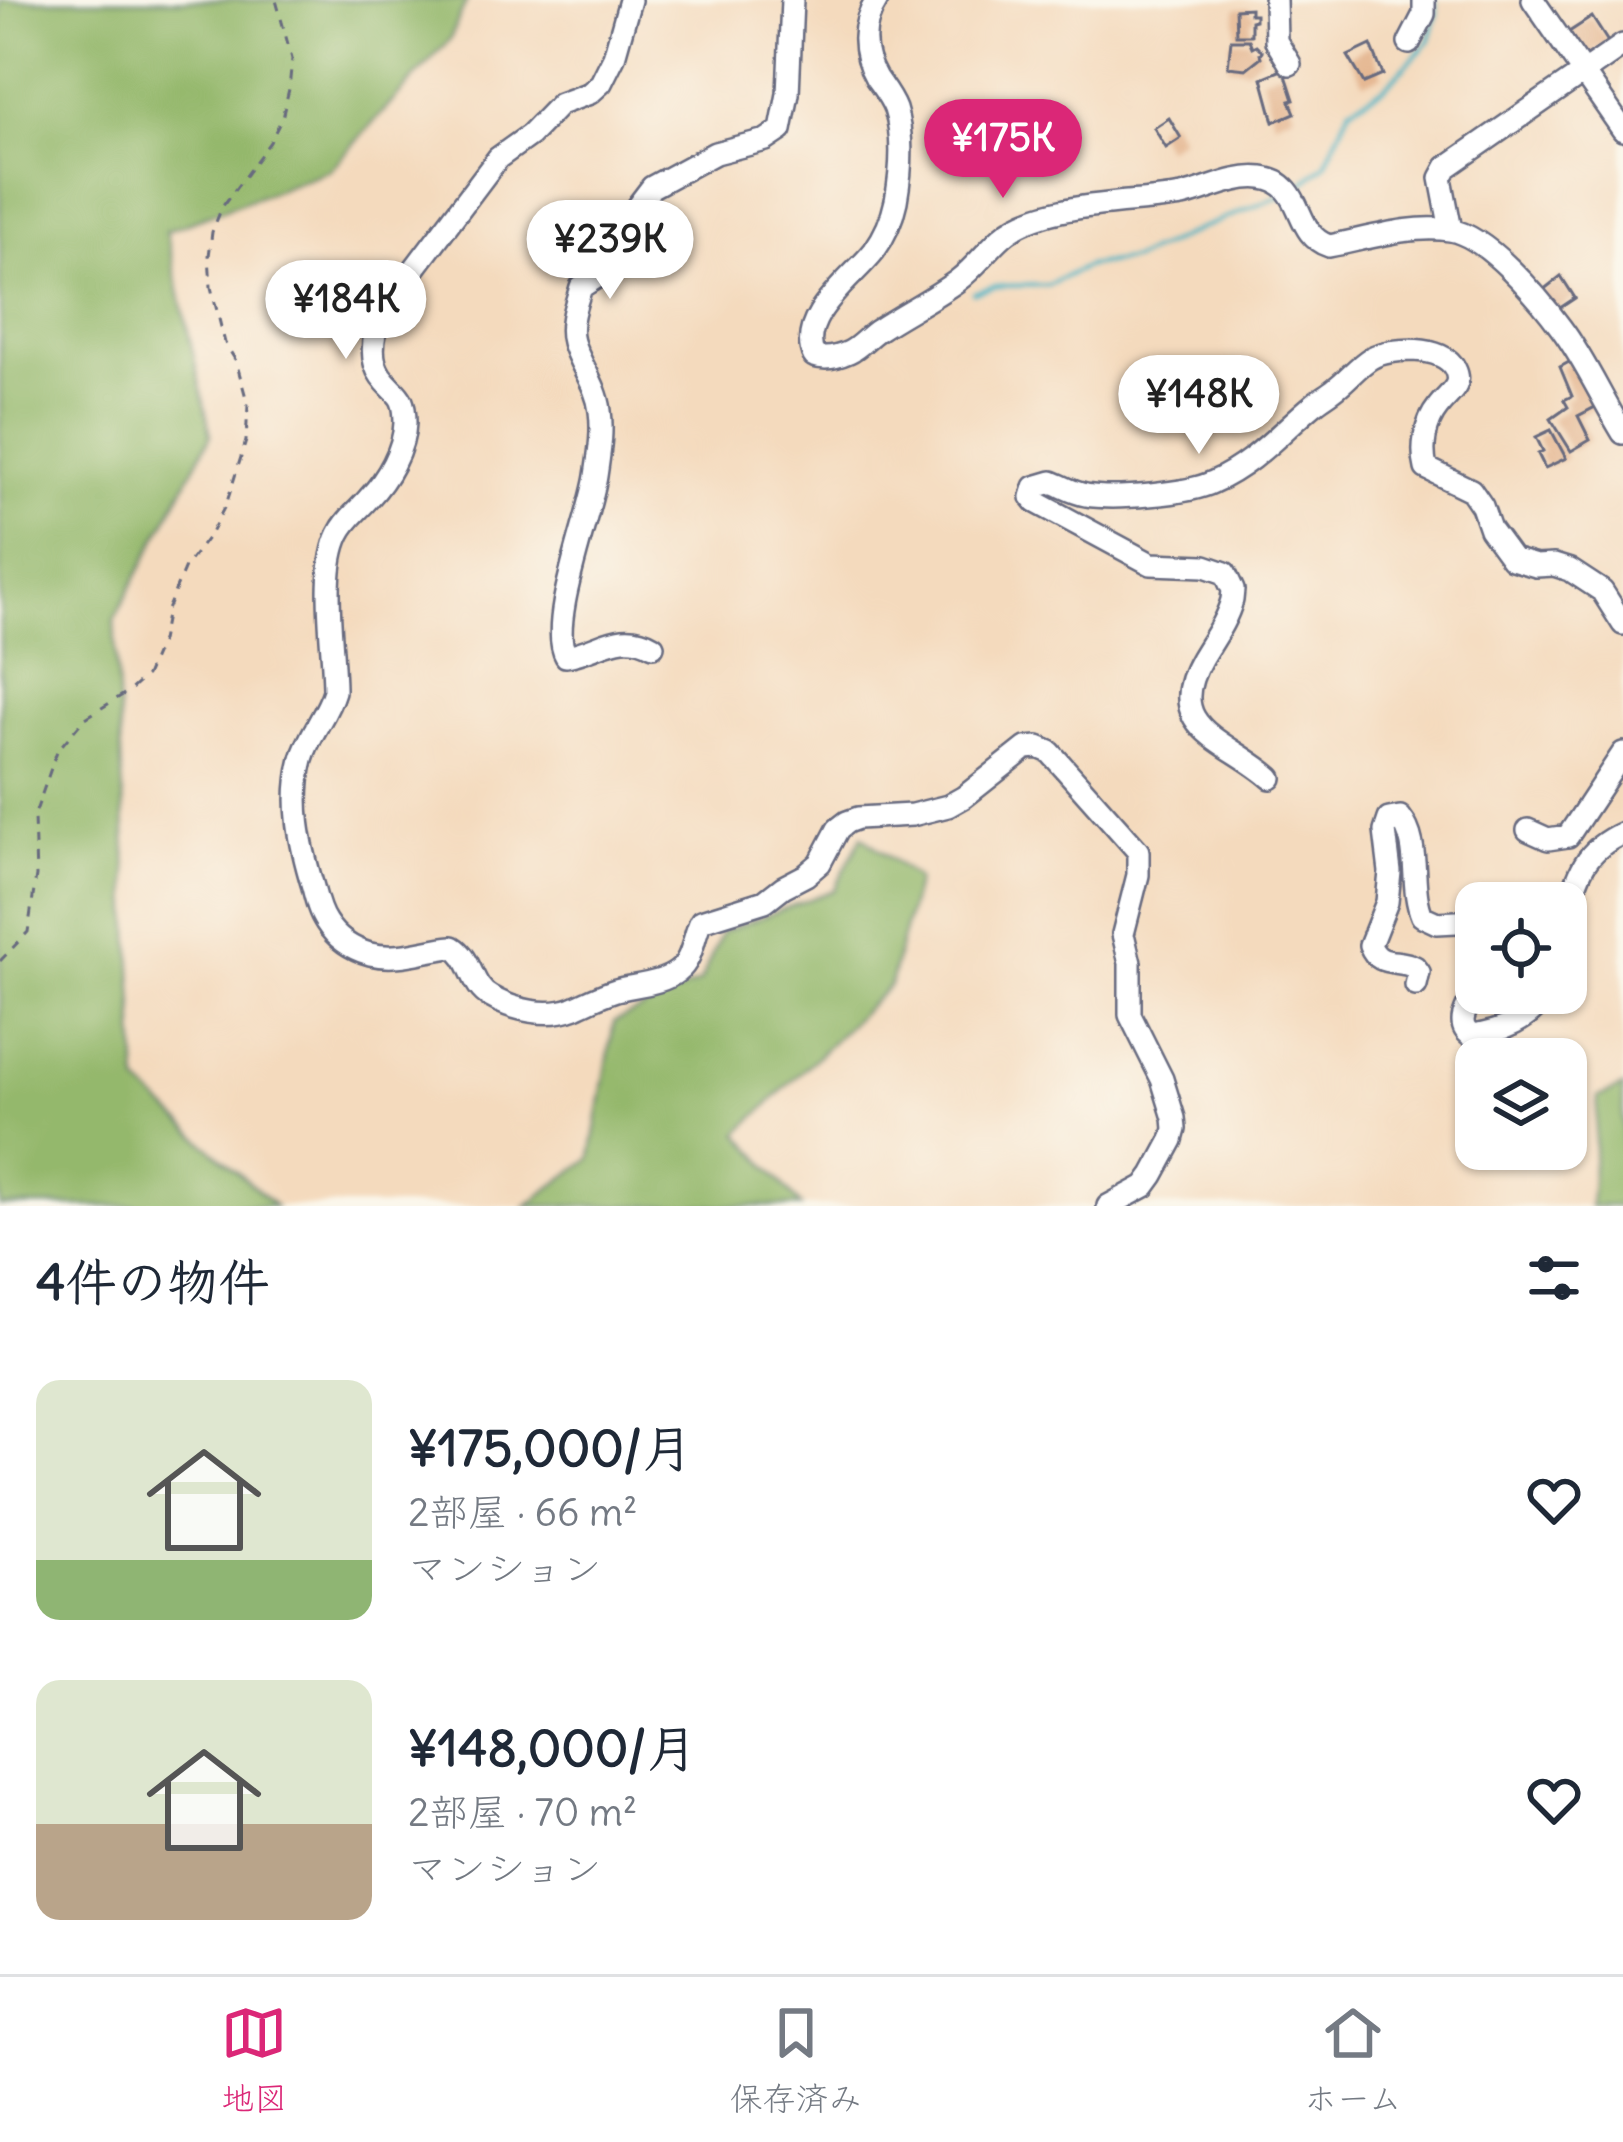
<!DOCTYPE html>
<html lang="ja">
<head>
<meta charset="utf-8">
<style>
  body { margin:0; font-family:Delius,"Klee One",sans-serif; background:#f6f6f7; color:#1f2937; height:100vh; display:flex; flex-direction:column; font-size:45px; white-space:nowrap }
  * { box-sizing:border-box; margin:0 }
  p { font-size:39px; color:#747a83 }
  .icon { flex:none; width:66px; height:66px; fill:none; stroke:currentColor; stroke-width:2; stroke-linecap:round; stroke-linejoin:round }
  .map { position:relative; height:1206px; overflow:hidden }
  .details { display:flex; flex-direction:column; background:#fff; flex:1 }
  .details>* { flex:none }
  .buttons { position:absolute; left:1455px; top:882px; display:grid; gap:24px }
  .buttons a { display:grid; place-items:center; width:132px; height:132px; border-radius:24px; background:#fff; box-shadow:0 3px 9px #0004; font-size:60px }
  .price { position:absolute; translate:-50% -102px; padding:0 27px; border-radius:42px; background:#fff; color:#222; font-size:39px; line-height:78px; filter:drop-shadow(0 3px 6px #0008) }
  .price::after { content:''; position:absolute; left:50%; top:72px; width:36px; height:27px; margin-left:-18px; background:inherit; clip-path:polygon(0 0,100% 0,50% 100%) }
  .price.selected { background:#db2777; color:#fff }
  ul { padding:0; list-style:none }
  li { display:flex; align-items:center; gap:36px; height:300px; padding:0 36px }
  li span { display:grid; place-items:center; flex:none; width:336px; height:240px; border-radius:24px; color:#555 }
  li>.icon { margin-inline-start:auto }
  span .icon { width:144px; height:144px; fill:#fffc; stroke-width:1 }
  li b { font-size:51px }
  h2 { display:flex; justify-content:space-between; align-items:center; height:144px; padding:0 36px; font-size:51px }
  .dock { display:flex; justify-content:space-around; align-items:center; height:168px; border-top:3px solid #e0e1e3; background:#fff; font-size:33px; color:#747a83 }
  .dock a { display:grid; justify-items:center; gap:6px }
  .dock .selected { color:#db2777 }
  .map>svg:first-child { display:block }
</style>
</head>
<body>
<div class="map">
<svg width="1623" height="1206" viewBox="0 0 1623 1206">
  <rect width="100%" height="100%" fill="#fbf7ec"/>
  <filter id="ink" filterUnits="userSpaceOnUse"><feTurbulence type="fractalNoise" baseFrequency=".00833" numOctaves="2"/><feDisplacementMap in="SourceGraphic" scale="24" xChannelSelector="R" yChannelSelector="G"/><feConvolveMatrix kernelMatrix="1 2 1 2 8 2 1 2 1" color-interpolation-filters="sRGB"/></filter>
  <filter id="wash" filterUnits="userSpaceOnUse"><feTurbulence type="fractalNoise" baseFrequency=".004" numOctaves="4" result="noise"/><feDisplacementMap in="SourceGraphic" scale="48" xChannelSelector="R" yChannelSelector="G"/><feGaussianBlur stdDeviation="2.7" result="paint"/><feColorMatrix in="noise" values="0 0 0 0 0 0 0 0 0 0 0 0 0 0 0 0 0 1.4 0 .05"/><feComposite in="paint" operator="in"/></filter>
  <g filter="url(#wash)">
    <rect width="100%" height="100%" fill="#f4dabd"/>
    <path fill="#94b86c" stroke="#587465" stroke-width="3" d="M0 0H467L450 39 330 170 166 231 211 435 114 620 138 1083 275 1206H0Z
      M862 836 917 879 890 985 739 1133 801 1206H526L591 1158 614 1022 700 982 722 932 834 890Z
      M1623 1087V1206H1590L1598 1097Z"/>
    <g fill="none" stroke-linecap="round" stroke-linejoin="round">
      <path stroke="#47b3c3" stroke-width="4.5" d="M1295 190 1325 164 1350 108 1384 88 1429 42 1437 15 1435 0
        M973 293 996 286 1048 285 1087 266 1134 259 1204 227 1284 195"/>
    </g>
    <g id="blocks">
      <path fill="#e5b792" d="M1250 8V14H1255V20L1251 21V35H1236L1235 9Z
        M1592 17 1608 42 1594 51 1596 55 1588 60 1569 32Z
        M1231 40H1249L1252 47 1256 45 1262 51 1260 54 1261 57 1246 69 1228 67Z
        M1371 45 1383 75 1364 83 1348 56Z
        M1284 69 1294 100 1290 101 1295 113 1274 122 1262 78Z
        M1169 118 1181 138 1166 148 1154 128Z
        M1561 276 1575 298 1554 312 1538 294Z
        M1571 361 1595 407 1578 416 1590 440 1571 451 1551 419 1568 407 1564 400 1572 396 1560 367Z
        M1551 430 1566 458 1545 468 1538 454 1543 451 1536 437Z"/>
    </g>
  </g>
  <g filter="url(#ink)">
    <use href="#blocks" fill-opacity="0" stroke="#676b7f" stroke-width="3"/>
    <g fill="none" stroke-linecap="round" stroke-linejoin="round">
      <defs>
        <path id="minor" d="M630 0 614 57 601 83 590 93 560 104 530 135 498 158 381 313C374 332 368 358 381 376 395 396 405 391 405 423 404 450 387 479 369 498 359 510 346 519 339 534 320 573 334 647 334 691 327 715 309 734 302 759 291 803 300 844 313 887 316 899 319 912 326 922 336 938 352 949 370 954 400 961 425 949 453 947 473 959 470 986 491 997 513 1010 548 1018 573 1008 587 1002 600 995 616 990 635 985 662 984 678 971 693 960 693 936 701 921L765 901 783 887 806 875 820 863 838 829 847 822 858 818 912 815 948 806 964 797 1026 748 1038 747 1050 752 1138 851V875L1123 934 1130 963V1015L1162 1079 1174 1118 1175 1129 1172 1140 1153 1175 1145 1186 1108 1206
          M877 0C861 25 861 52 876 78 883 88 891 98 895 109 904 137 901 173 896 201 892 220 885 236 874 251 852 279 796 318 814 356 825 360 838 357 849 352 860 347 868 336 878 330 904 313 932 299 957 281 975 268 987 250 1003 236 1042 201 1132 205 1182 196 1209 190 1234 175 1262 178 1306 183 1292 234 1329 246 1367 239 1411 224 1450 230 1487 236 1539 298 1561 328 1585 360 1602 399 1623 433
          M1275 0 1276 41 1290 64
          M1533 0 1623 130
          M1409 43 1424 14V0
          M1451 230 1441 178 1447 167 1623 45
          M653 646C620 627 599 651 566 656 547 624 590 517 596 476 599 455 603 433 600 411 597 385 580 366 573 342 568 324 576 304 581 287L616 265 636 208 652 187 715 153 766 140 781 130 788 94 792 0
          M1271 778C1228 740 1161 729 1201 659 1212 640 1226 622 1232 600L1233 590 1225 573 1205 566 1151 564 1036 502 1032 497 1035 487 1052 482C1063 486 1073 493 1086 495 1113 500 1189 494 1213 482 1254 464 1280 432 1314 404 1321 398 1329 394 1336 388 1348 379 1358 366 1371 358 1391 347 1444 345 1455 369 1464 387 1447 394 1438 407 1425 423 1421 448 1426 468L1471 490 1482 506 1490 529 1512 559 1536 566 1554 565 1570 570 1602 591 1623 624
          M1528 830 1548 839 1568 836 1623 753
          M1566 919C1577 878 1581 851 1623 833
          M1416 985 1419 972 1415 967C1396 958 1379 968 1370 945L1387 902 1390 872 1385 831 1389 819 1400 817C1422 844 1409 886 1422 916L1437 923 1476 921
          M1476 990C1469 1005 1453 1024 1472 1036 1500 1032 1534 1020 1545 993"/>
      </defs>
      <use href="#minor" stroke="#676b7f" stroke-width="26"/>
      <path stroke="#676b7f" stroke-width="3" stroke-dasharray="9 9" stroke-linecap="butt" d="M0 961 28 932 36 876 34 817 57 751 84 719 129 691 146 676 161 641 167 610 185 567 211 533 227 502 246 441 248 405 236 361 225 343 211 287 209 256 212 232 222 207 270 142 282 118 289 89 292 59 276 0"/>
      <use href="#minor" stroke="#fff" stroke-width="21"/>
    </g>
  </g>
</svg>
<div class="buttons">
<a><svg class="icon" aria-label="locate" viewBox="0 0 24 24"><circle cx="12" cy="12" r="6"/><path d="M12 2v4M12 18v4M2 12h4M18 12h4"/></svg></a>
<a><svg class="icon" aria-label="layers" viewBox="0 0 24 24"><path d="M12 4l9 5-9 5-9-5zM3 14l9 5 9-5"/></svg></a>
</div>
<b class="price selected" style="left:1003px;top:201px">¥175K</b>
<b class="price" style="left:610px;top:302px">¥239K</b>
<b class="price" style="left:346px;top:362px">¥184K</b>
<b class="price" style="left:1199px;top:457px">¥148K</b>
</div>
<section class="details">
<h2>4件の物件<svg class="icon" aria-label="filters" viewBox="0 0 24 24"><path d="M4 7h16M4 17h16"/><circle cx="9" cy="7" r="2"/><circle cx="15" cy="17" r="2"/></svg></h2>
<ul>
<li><span style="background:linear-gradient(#dfe7d0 75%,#8fb573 0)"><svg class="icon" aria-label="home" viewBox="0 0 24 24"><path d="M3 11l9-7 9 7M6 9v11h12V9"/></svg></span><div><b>¥175,000/月</b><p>2部屋 · 66 m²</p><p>マンション</p></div><svg class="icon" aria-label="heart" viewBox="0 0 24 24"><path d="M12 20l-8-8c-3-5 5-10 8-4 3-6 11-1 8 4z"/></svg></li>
<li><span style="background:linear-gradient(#dfe7d0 60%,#b9a48a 0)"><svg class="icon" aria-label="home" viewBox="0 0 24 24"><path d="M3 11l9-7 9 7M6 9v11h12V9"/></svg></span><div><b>¥148,000/月</b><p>2部屋 · 70 m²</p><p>マンション</p></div><svg class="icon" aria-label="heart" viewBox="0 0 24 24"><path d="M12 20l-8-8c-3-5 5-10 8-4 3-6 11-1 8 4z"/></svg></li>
</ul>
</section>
<nav class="dock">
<a class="selected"><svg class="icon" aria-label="map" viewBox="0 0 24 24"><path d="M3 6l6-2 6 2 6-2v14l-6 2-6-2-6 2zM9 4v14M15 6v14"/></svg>地図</a>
<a><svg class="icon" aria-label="saved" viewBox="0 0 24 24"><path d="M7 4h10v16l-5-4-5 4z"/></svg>保存済み</a>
<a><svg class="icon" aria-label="home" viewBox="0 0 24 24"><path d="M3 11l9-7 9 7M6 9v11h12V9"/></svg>ホーム</a>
</nav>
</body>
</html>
